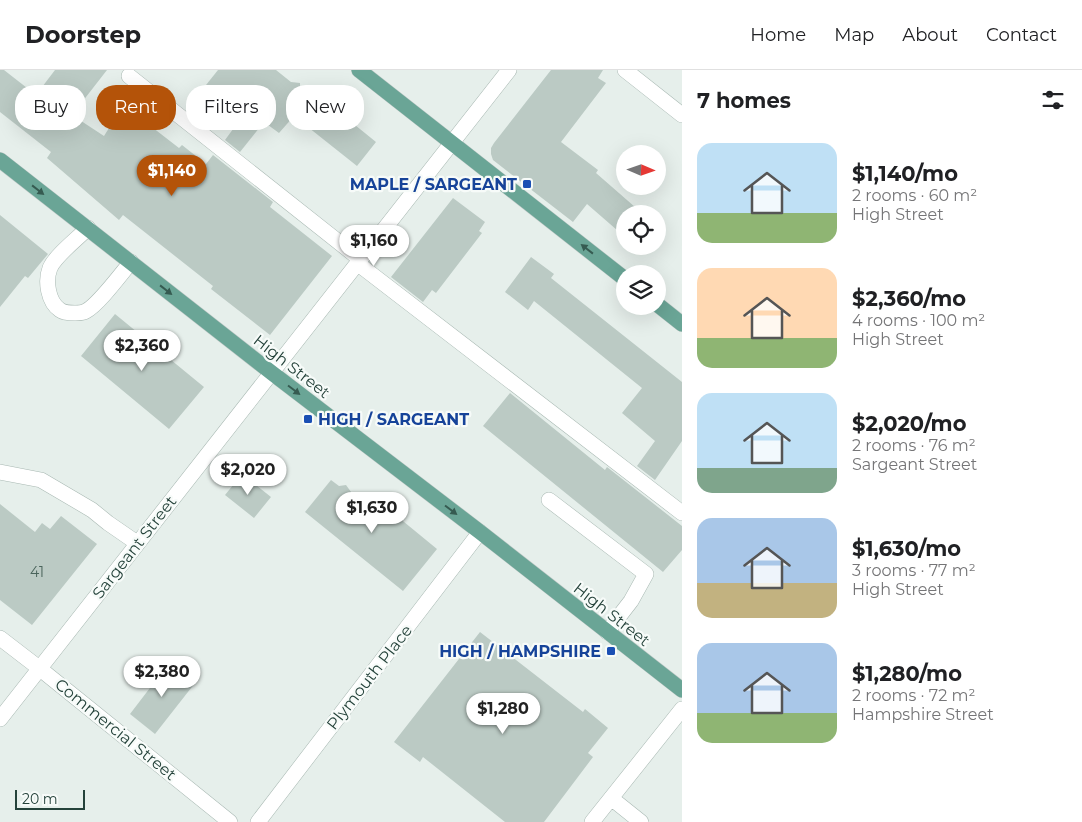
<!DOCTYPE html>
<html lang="en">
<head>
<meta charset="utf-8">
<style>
  body { margin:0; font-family:Montserrat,sans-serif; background:#f2f2f2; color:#202124; height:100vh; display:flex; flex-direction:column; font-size:19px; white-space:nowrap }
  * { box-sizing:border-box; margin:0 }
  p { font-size:16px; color:#757577 }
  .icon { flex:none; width:28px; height:28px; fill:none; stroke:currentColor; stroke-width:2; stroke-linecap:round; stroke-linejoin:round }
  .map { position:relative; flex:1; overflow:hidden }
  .side { display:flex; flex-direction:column; background:#fff; width:400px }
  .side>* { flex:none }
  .guide { position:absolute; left:15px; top:15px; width:475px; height:45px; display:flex; gap:10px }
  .needle { width:32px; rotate:92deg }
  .buttons { position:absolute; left:616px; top:75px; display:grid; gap:10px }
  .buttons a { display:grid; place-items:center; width:50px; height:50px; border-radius:50%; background:#fff; box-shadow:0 5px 20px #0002; font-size:25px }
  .scale { position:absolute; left:15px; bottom:12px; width:70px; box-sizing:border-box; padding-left:5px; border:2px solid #24423a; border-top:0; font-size:14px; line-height:18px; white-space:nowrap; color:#24423a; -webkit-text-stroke:4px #f7fbf9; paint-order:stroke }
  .price { position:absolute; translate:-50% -42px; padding:0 11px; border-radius:18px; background:#fff; color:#222; font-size:16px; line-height:32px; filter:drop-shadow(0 1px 2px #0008) }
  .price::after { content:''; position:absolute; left:50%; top:30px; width:15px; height:11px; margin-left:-8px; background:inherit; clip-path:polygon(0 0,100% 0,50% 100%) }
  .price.current { background:#b45309; color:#fff }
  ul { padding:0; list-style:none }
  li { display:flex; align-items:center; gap:15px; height:125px; padding:0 15px }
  li span { display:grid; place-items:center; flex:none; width:140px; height:100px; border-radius:15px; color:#555 }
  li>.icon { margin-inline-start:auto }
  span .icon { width:60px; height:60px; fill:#fffc; stroke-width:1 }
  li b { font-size:21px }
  h2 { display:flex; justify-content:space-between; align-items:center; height:60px; padding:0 15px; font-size:21px }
  .pill { padding:0 18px; border-radius:20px; background:#fff; box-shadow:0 5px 20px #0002; font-size:18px; line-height:45px }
  .pill.current { background:#b45309; color:#fff }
  header { display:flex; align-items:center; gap:30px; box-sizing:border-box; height:70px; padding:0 25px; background:#fff; border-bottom:1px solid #e0e0e0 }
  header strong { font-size:24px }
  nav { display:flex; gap:28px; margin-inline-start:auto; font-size:18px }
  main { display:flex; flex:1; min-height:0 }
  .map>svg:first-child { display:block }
</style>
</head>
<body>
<header>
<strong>Doorstep</strong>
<nav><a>Home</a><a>Map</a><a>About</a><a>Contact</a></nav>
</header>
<main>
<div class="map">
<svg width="682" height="752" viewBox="0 0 682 752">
  <rect width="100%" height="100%" fill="#e6efeb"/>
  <path fill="#bbcac4" d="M0 0H4L36 25 55 0H107L72 45 104 66 128 28 153 48 148 54 179 78 182 75 206 94 213 85 273 132 270 137 332 186 270 265 211 219 213 216 123 145 119 150 47 88 51 82 0 42Z
    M218 0H276L291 12 300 13V21L329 45 334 38 376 72 357 96 294 46 279 63 264 52 240 82 225 70 236 55 198 25Z
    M551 0H603L598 8 606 13 561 72 598 100 596 103 643 144H625V167L587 134 573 152 493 90 491 84V78L494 73Z
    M453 128 485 152 479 161 482 163 436 223 432 220 423 232 391 207Z
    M0 145 48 184 28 208 25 206 0 237Z
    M531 187 554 204 551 208 682 312V371L655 410 637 396 655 371 622 343 642 318 534 231 528 240 505 222Z
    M115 244 204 317 169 359 81 286Z
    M510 323 605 400 607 397 682 456V480L663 502 483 356Z
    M242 404 271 427 254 448 225 425Z
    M331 410 339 416 346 415 354 426 362 429 378 447 387 438 437 479 403 521 305 442Z
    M0 434 35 462 42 453 50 459 61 446 97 474 32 555 0 530Z
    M480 562 583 642 585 639 608 658 588 683 593 687 544 752H505L423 687 420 692 394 672Z
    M169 593 195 613 155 664 130 644Z"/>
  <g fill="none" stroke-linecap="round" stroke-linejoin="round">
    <defs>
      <path id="minor" d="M625 0 682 45
        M129 6 360 189
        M88 158C78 168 55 186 50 198 45 211 48 232 60 240 64 243 70 243 75 243 79 243 83 243 86 241 98 235 121 204 131 192
        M357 193 682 443
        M0 402 41 410 92 440 108 453 137 473
        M549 430 646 504 631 531 607 562
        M0 568 39 598 230 752
        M0 649 509 0
        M611 728 641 752
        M258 752 480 462
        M592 752 682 639"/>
      <path id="major" d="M359 0 625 209
        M0 90 272 303 480 462 682 620
        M658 235 682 254"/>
    </defs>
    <use href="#minor" stroke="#a8b8b2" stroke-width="16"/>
    <use href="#major" stroke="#c2cac8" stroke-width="16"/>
    <use href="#minor" stroke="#fff" stroke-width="15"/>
    <use href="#major" stroke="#6aa596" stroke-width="15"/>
  </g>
  <defs><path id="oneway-solid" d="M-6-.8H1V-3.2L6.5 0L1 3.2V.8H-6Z" transform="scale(1.25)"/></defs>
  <g fill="#365b51">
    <use href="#oneway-solid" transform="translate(38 120) rotate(38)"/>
    <use href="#oneway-solid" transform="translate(587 179) rotate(-142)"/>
    <use href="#oneway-solid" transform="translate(166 220) rotate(38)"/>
    <use href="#oneway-solid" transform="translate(294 320) rotate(37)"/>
    <use href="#oneway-solid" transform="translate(451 440) rotate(37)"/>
  </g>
  <g fill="#1a4fb4" stroke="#f7fbf9" stroke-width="2">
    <rect x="522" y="109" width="10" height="10" rx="2.5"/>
    <rect x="303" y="344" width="10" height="10" rx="2.5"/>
    <rect x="606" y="576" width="10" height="10" rx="2.5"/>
  </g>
  <g text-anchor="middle" stroke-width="4.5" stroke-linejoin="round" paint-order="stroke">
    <g font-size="14" fill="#4a645c">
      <text x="37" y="507">41</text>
    </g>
    <g font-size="16" font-weight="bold" fill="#164399" stroke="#f7fbf9" text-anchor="end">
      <text x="517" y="120">MAPLE / SARGEANT</text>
      <text x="318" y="355" text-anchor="start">HIGH / SARGEANT</text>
      <text x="601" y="587">HIGH / HAMPSHIRE</text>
    </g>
    <g font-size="16" fill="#24423a" stroke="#f7fbf9">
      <text transform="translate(292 296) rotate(38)" y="6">High Street</text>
      <text transform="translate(134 477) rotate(-52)" y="6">Sargeant Street</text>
      <text transform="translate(612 544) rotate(38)" y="6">High Street</text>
      <text transform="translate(369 607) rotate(-52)" y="6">Plymouth Place</text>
      <text transform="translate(116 659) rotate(39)" y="6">Commercial Street</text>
    </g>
  </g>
</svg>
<div class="buttons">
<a><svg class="needle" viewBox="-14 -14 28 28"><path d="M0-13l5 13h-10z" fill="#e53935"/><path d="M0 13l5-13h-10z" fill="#757577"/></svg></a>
<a><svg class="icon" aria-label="locate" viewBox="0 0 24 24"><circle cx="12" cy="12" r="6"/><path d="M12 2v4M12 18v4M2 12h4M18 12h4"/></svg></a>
<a><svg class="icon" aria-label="layers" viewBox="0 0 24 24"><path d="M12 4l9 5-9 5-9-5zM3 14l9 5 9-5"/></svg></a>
</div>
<div class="scale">20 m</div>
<b class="price current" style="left:172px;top:127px">$1,140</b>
<b class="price" style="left:374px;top:197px">$1,160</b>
<b class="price" style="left:142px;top:302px">$2,360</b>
<b class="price" style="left:248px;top:426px">$2,020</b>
<b class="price" style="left:372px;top:464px">$1,630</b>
<b class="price" style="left:162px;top:628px">$2,380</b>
<b class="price" style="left:503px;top:665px">$1,280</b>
<div class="guide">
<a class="pill">Buy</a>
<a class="pill current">Rent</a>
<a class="pill">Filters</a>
<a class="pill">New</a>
</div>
</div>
<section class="side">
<h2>7 homes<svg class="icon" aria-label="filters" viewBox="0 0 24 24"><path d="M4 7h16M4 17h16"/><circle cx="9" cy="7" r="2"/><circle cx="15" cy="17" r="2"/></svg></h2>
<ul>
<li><span style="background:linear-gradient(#bfe0f5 70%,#8fb573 0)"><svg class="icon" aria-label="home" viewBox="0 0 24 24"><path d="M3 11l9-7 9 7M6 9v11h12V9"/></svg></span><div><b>$1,140/mo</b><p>2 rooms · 60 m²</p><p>High Street</p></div></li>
<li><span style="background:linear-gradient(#ffd9b3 70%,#8fb573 0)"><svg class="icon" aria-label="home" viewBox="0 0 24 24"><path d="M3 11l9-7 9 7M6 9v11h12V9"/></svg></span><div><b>$2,360/mo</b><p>4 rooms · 100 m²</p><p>High Street</p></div></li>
<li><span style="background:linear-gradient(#bfe0f5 75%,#7fa58c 0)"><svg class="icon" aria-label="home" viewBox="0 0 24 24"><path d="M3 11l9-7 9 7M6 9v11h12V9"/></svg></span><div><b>$2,020/mo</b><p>2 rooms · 76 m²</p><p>Sargeant Street</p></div></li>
<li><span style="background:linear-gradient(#a9c7e8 65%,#c2b280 0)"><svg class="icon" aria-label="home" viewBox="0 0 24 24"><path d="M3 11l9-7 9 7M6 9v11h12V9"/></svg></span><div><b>$1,630/mo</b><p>3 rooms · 77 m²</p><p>High Street</p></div></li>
<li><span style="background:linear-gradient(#a9c7e8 70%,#8fb573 0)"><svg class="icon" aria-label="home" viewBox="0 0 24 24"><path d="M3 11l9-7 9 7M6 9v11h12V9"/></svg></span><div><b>$1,280/mo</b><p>2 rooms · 72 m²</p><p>Hampshire Street</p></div></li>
</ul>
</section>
</main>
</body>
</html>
